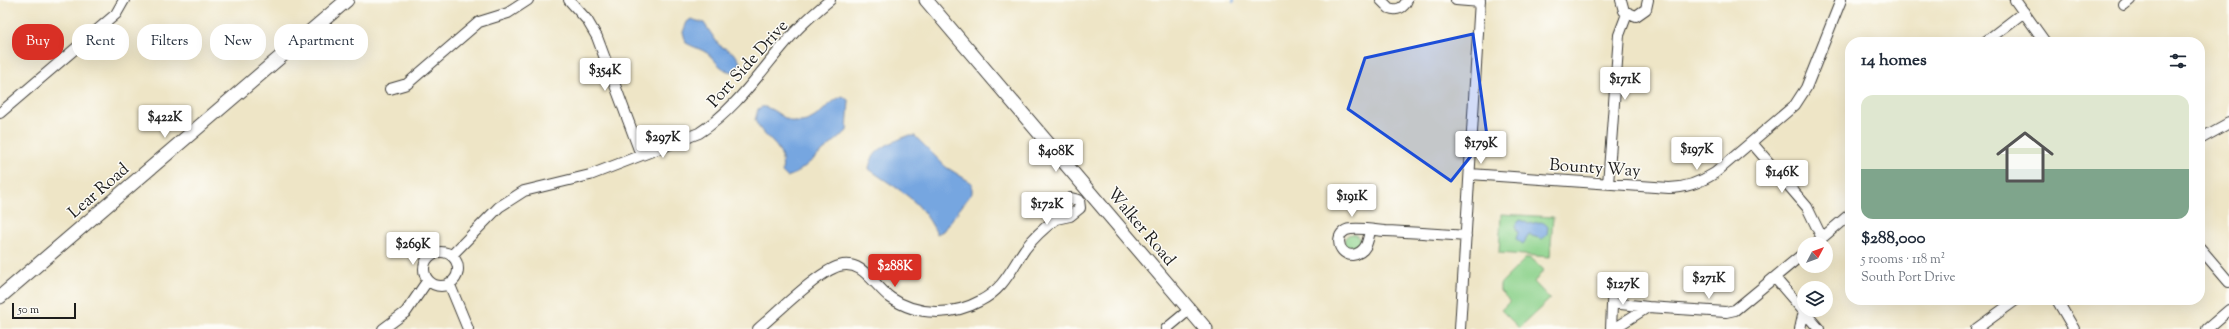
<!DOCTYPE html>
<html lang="en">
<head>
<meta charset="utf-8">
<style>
  body { margin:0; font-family:"Sorts Mill Goudy",serif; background:#f6f6f7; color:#1f2937; height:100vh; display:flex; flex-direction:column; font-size:15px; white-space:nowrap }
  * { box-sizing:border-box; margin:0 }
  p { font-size:13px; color:#747a83 }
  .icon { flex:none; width:22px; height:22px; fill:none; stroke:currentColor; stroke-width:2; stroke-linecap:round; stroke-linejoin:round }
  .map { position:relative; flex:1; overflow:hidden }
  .drawer { position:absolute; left:1845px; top:37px; width:360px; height:268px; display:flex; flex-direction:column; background:#fff; border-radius:16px; box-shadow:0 4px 16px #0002 }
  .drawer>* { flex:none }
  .guide { position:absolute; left:12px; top:24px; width:380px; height:36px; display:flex; gap:8px }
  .needle { width:26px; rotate:49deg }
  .tools { position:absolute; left:1797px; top:237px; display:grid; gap:8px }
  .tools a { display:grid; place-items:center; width:36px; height:36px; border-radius:50%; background:#fff; box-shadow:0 4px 16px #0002; font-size:20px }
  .scale { position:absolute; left:12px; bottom:10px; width:64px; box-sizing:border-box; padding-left:4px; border:2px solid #1c1c1c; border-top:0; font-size:11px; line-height:14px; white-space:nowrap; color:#1c1c1c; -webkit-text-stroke:3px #fdfcf7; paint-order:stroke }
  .price { position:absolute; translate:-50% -34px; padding:0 9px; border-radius:4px; background:#fff; color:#222; font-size:13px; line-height:26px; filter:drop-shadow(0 1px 2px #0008) }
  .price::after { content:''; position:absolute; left:50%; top:24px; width:12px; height:9px; margin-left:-6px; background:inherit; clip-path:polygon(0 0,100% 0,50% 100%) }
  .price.selected { background:#d93025; color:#fff }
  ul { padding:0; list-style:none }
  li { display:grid; align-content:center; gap:8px; height:212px; padding:0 16px }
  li+li { border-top:1px solid #e0e1e3 }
  li span { display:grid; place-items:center; height:124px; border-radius:12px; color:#555 }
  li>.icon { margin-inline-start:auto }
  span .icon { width:72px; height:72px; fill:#fffc; stroke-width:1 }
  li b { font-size:17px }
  h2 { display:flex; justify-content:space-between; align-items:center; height:48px; padding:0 16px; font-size:17px }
  .chip { padding:0 14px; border-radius:16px; background:#fff; box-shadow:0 4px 16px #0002; font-size:14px; line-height:36px }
  .chip.selected { background:#d93025; color:#fff }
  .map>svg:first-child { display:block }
</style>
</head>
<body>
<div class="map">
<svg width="2229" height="329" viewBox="0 0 2229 329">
  <rect width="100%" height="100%" fill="#fdfcf7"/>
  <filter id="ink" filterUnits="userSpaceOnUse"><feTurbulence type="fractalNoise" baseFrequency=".025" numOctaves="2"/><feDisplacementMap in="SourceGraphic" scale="8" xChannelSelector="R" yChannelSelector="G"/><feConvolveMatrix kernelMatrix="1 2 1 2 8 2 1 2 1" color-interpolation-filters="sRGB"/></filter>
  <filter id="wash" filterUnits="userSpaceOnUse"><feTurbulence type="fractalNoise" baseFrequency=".012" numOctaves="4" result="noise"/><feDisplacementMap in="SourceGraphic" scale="16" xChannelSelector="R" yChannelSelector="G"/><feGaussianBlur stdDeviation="0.9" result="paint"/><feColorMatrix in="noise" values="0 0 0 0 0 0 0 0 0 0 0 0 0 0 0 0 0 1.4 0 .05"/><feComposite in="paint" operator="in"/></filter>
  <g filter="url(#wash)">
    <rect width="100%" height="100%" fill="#eee5c6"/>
    <path fill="#8cd28b" stroke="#547754" d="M1501 214 1553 217 1550 257 1499 253Z
      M1344 242a8 8 0 1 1 16 0a8 8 0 1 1-16 0Z
      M1526 258H1531L1544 270 1534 282 1550 299 1519 328 1501 310 1510 301 1500 291V284Z"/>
    <path fill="#76a6e0" stroke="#49617e" d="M691 19 704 23 719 45 735 54 740 62 736 71C723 75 716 60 707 53 701 49 693 47 686 43L683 32 687 22Z
      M843 96 849 101 847 131 797 173 787 177 782 172C786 142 764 142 755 120L758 109C767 100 784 122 796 122 817 124 826 102 843 96Z
      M907 136H915L946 167 972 183V193L943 231 937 234C918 196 900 192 869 169 871 149 891 143 907 136Z
      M1520 220 1529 224C1537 223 1542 219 1548 227L1547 235 1542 239 1529 235 1523 244 1516 239 1518 232 1515 226Z"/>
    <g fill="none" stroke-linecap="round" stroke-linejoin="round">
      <path stroke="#76a6e0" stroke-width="2.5" d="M1233 2 1234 0"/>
    </g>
  </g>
  <g filter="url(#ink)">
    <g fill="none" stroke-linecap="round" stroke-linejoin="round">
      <defs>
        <path id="minor" d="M569 0 587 20 597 37 641 155
          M1381 0 1389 8C1397 11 1404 8 1407 0
          M1456 0 1480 2
          M1621 0 1624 11 1636 16 1646 9 1648 0
          M2015 0 2045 42
          M2124 5 2130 0
          M1985 42 2024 12
          M390 89 407 84 479 22 508 13 528 0
          M0 113 116 14 124 0
          M2200 139 2229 123
          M1752 143 1807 207 1822 238
          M1470 174 1669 188C1686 188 1701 182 1715 173L1795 105 1806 88 1841 0
          M1608 184 1619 35 1627 14
          M1071 198 1079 200 1080 208 1070 216 1056 219 1061 206Z
          M1370 230C1368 242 1366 253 1352 255 1336 254 1334 230 1351 229 1362 228 1374 230 1385 231 1412 232 1439 234 1466 236
          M1815 244 1850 214
          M2200 248 2229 282
          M424 269a17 17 0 1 1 34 0a17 17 0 1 1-34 0Z
          M452 255 499 207 524 191 590 175 699 133C738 108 763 67 794 33 805 21 818 10 830 0
          M1775 278 1819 329
          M449 283 468 329
          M2057 300 2074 329
          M1612 303 1648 307
          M383 329 406 312 428 280
          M758 329C777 313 818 272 839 266 863 259 874 286 891 298 917 316 953 316 980 301 1004 289 1011 269 1025 249 1034 237 1044 228 1056 219
          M1166 329 1189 310
          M1460 329 1480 0
          M1611 329 1613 281
          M1613 329 1648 307 1726 312 1735 310 1804 253
          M1800 329 1804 311
          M1976 329 2016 300
          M2207 329 2229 310"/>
        <path id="tertiary" d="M926 0 1206 329
          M0 297 347 0"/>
      </defs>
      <use href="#minor" stroke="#3c3a36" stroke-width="12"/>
      <use href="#tertiary" stroke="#3c3a36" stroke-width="15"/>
      <use href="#minor" stroke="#fff" stroke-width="10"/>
      <use href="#tertiary" stroke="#fff" stroke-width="13"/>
    </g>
  </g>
  <path fill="#1d4ed8" fill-opacity="0.2" stroke="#1d4ed8" stroke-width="3" stroke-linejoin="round" d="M1473 34 1487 136 1451 181 1348 109 1365 58Z"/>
  <g text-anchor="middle" stroke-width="3" stroke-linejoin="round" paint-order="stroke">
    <g font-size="17" fill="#1c1c1c" stroke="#fdfcf7">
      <text transform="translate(747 63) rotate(-48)" y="6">Port Side Drive</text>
      <text transform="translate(1595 167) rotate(4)" y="6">Bounty Way</text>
      <text transform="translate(98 190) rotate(-41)" y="6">Lear Road</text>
      <text transform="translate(1142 226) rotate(50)" y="6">Walker Road</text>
    </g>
  </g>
</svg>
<div class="tools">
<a><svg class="needle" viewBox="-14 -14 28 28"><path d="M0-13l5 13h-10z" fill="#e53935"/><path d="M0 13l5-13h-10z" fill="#747a83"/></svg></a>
<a><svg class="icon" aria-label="layers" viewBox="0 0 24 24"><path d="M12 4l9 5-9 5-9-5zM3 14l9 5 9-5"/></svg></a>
</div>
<div class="scale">50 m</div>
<b class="price" style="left:605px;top:92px">$354K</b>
<b class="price" style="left:1625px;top:101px">$171K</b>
<b class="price" style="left:165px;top:139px">$422K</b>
<b class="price" style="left:663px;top:159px">$297K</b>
<b class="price" style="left:1481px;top:165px">$179K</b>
<b class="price" style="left:1697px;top:171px">$197K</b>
<b class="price" style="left:1056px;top:173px">$408K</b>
<b class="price" style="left:1782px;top:194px">$146K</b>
<b class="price" style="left:1352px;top:218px">$191K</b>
<b class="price" style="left:1047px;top:226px">$172K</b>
<b class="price" style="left:413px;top:266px">$269K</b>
<b class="price selected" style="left:895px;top:288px">$288K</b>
<b class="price" style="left:1709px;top:300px">$271K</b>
<b class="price" style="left:1623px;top:306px">$127K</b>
<div class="guide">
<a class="chip selected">Buy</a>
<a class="chip">Rent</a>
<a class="chip">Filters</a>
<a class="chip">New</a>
<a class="chip">Apartment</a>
</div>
<section class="drawer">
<h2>14 homes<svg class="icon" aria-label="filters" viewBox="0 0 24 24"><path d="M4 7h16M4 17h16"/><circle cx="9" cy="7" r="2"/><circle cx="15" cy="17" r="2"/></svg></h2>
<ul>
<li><span style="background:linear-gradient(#dfe7d0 60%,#7fa58c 0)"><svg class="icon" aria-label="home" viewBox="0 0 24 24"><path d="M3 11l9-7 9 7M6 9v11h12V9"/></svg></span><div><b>$288,000</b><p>5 rooms · 118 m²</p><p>South Port Drive</p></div></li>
</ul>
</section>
</div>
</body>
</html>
